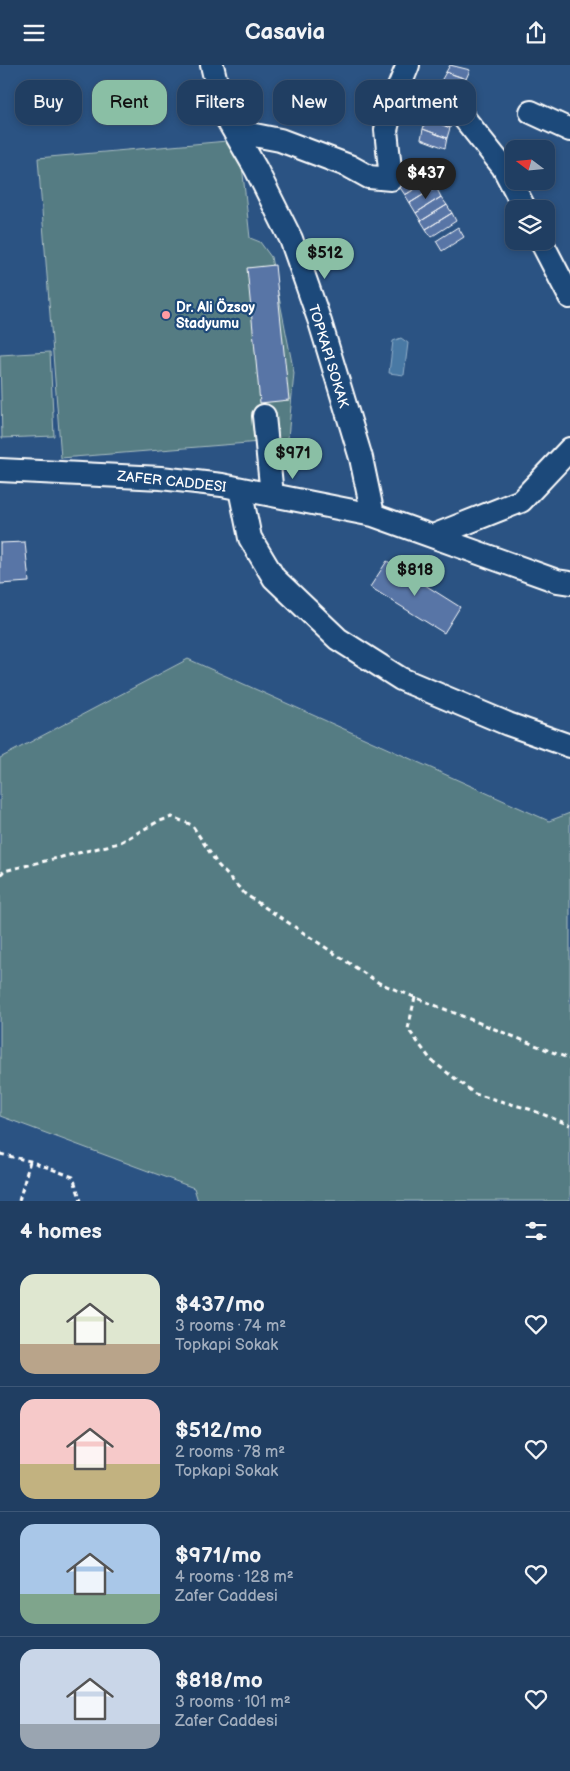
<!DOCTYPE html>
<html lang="en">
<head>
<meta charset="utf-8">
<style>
  body { margin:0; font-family:"Balsamiq Sans",sans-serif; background:#284568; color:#f1f3f6; height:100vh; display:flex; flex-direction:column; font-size:19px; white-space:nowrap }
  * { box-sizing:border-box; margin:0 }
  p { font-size:16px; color:#a2aebe }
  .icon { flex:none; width:28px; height:28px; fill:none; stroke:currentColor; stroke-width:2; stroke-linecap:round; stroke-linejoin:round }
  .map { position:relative; height:1136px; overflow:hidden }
  .panel { display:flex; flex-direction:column; background:#203e62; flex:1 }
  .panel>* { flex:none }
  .top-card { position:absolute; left:15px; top:15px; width:540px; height:45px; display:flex; gap:10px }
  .needle { width:32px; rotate:286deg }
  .controls { position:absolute; left:505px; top:75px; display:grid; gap:10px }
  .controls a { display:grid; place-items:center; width:50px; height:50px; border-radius:10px; background:#203e62; box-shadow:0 2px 8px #0003,0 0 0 1px #3d5777; font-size:25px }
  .price { position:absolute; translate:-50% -42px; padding:0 11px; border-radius:18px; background:#8abfa5; color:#111; font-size:16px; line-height:32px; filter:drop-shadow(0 1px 2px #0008) }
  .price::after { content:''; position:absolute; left:50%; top:30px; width:15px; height:11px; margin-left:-8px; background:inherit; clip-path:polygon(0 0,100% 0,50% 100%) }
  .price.active { background:#222; color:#fff }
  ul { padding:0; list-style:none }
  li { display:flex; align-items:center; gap:15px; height:125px; padding:0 20px }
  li+li { border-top:1px solid #3d5777 }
  li span { display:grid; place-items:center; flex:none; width:140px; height:100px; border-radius:15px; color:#555 }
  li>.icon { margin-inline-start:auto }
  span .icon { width:60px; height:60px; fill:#fffc; stroke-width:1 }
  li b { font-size:21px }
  h2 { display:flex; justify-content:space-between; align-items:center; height:60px; padding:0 20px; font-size:21px }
  .tag { padding:0 18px; border-radius:15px; background:#203e62; box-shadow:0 2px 8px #0003,0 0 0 1px #3d5777; font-size:18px; line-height:45px }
  .tag.active { background:#8abfa5; color:#111 }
  header { display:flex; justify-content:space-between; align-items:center; height:65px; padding:0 20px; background:#203e62; font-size:22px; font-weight:700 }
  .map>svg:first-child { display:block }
</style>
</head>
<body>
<header><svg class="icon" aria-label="menu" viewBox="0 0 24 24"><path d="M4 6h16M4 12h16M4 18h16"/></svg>Casavia<svg class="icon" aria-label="share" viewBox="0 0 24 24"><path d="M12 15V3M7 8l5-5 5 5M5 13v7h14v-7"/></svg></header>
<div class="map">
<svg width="570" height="1136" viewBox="0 0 570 1136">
  <rect width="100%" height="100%" fill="#2b5383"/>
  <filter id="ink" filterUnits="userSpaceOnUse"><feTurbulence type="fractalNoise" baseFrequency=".02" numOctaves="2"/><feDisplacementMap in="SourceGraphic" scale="10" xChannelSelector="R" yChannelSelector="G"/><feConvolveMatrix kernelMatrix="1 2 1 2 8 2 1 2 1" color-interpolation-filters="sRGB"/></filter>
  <g filter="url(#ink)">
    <path fill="#547c83" stroke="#aabec1" d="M227 76 241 91 250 173 260 177 271 192 294 308 286 395 260 377 61 393 38 93Z
      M50 287 54 371 2 373 0 290Z
      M188 594 549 756 570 748V1136H198L194 1123 0 1051V693Z"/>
    <path fill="#4979a4" stroke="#92afc8" d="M401 273 408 278 404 310 389 308 393 276Z"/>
    <path fill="#5975a6" stroke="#fff" d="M450 0 470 5 466 14 446 7Z
      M446 7 466 14 462 24 441 16Z
      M441 16 462 24 458 33 436 25Z
      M436 25 458 33 455 42 433 34Z
      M433 34 455 42 452 53 430 44Z
      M430 44 452 53 450 63 426 53Z
      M426 53 450 63 447 73 423 64Z
      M423 64 447 73 445 83 421 74Z
      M425 105 431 114 405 130 399 121Z
      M431 114 436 122 410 138 405 130Z
      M436 122 441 132 416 148 410 138Z
      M441 132 447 140 421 156 416 148Z
      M447 140 452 148 426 164 421 156Z
      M452 148 456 156 431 172 426 164Z
      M458 162 464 172 442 186 436 176Z
      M275 200 289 335 260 338 247 203Z
      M25 477 29 517 0 519V478Z
      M387 496 460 542 444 568 370 522Z"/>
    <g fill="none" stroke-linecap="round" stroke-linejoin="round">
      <defs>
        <path id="minor" d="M212 0 223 47 256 104 291 174 320 257 361 393 373 450
          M531 47 570 65
          M464 53 503 102 525 144
          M234 66 280 75 349 101 369 112 391 114 386 65 393 37 408 0
          M541 176 570 232
          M264 351 272 430
          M0 405 161 413 222 420 272 430 373 450 557 516 570 518
          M240 424 250 473 274 513 338 574 401 614 508 659 570 681
          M433 471 521 436 570 384"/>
      </defs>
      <use href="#minor" stroke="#fff" stroke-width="26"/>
      <path stroke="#fff" stroke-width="3" stroke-dasharray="5 4" stroke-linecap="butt" d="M0 810 4 806 119 778 157 757 172 752 192 760 218 800 245 829 379 918 570 994
        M415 932 408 964 431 995 475 1029 529 1044 570 1060
        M0 1089 30 1096 73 1112 81 1136
        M19 1136 30 1096"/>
      <use href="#minor" stroke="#1f4a7a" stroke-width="22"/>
    </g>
  </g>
  <circle fill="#ff9aa2" stroke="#1f4a7a" stroke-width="2" cx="166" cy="250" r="5"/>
  <g text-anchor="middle" stroke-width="4.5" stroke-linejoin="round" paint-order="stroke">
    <g font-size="14" font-weight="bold" fill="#fff" stroke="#1f4a7a" text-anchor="start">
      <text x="176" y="247">Dr. Ali Özsoy<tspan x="176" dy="16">Stadyumu</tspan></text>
    </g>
    <g font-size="14" fill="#fff" stroke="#1f4a7a">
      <text transform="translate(329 291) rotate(73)" y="5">TOPKAPI SOKAK</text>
      <text transform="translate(172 416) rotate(6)" y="5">ZAFER CADDESI</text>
    </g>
  </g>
</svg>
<div class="controls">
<a><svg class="needle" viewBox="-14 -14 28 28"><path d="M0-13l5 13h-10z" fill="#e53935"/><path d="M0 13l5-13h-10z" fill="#a2aebe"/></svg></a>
<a><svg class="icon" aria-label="layers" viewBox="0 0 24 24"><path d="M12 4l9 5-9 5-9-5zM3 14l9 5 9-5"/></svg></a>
</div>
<b class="price active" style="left:426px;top:135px">$437</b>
<b class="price" style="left:325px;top:215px">$512</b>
<b class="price" style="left:293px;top:415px">$971</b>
<b class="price" style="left:415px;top:532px">$818</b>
<div class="top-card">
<a class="tag">Buy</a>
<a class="tag active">Rent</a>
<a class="tag">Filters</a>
<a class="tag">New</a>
<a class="tag">Apartment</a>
</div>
</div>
<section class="panel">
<h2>4 homes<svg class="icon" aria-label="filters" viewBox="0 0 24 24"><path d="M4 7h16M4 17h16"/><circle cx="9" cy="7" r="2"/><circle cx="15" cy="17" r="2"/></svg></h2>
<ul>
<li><span style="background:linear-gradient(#dfe7d0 70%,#b9a48a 0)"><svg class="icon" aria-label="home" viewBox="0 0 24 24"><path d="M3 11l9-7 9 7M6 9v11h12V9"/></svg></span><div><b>$437/mo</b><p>3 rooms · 74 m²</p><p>Topkapi Sokak</p></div><svg class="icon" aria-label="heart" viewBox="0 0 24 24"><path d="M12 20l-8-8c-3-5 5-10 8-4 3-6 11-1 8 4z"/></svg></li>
<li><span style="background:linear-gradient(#f6c9c9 65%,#c2b280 0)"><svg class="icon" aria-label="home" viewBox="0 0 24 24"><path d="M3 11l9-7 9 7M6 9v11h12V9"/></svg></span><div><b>$512/mo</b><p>2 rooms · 78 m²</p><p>Topkapi Sokak</p></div><svg class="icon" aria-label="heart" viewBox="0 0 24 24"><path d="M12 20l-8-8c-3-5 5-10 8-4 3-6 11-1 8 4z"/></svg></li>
<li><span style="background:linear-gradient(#a9c7e8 70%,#7fa58c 0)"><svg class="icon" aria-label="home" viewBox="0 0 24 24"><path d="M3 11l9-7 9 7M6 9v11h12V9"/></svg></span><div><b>$971/mo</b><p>4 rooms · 128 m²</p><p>Zafer Caddesi</p></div><svg class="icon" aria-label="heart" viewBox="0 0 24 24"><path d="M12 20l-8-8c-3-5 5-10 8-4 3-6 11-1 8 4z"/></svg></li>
<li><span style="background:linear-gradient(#c9d6e8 75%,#9aa5b1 0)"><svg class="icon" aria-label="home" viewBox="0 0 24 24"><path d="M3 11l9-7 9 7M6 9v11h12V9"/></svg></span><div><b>$818/mo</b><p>3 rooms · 101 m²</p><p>Zafer Caddesi</p></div><svg class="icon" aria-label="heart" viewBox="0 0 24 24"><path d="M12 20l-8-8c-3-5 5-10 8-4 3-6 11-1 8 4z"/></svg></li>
</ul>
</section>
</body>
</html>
